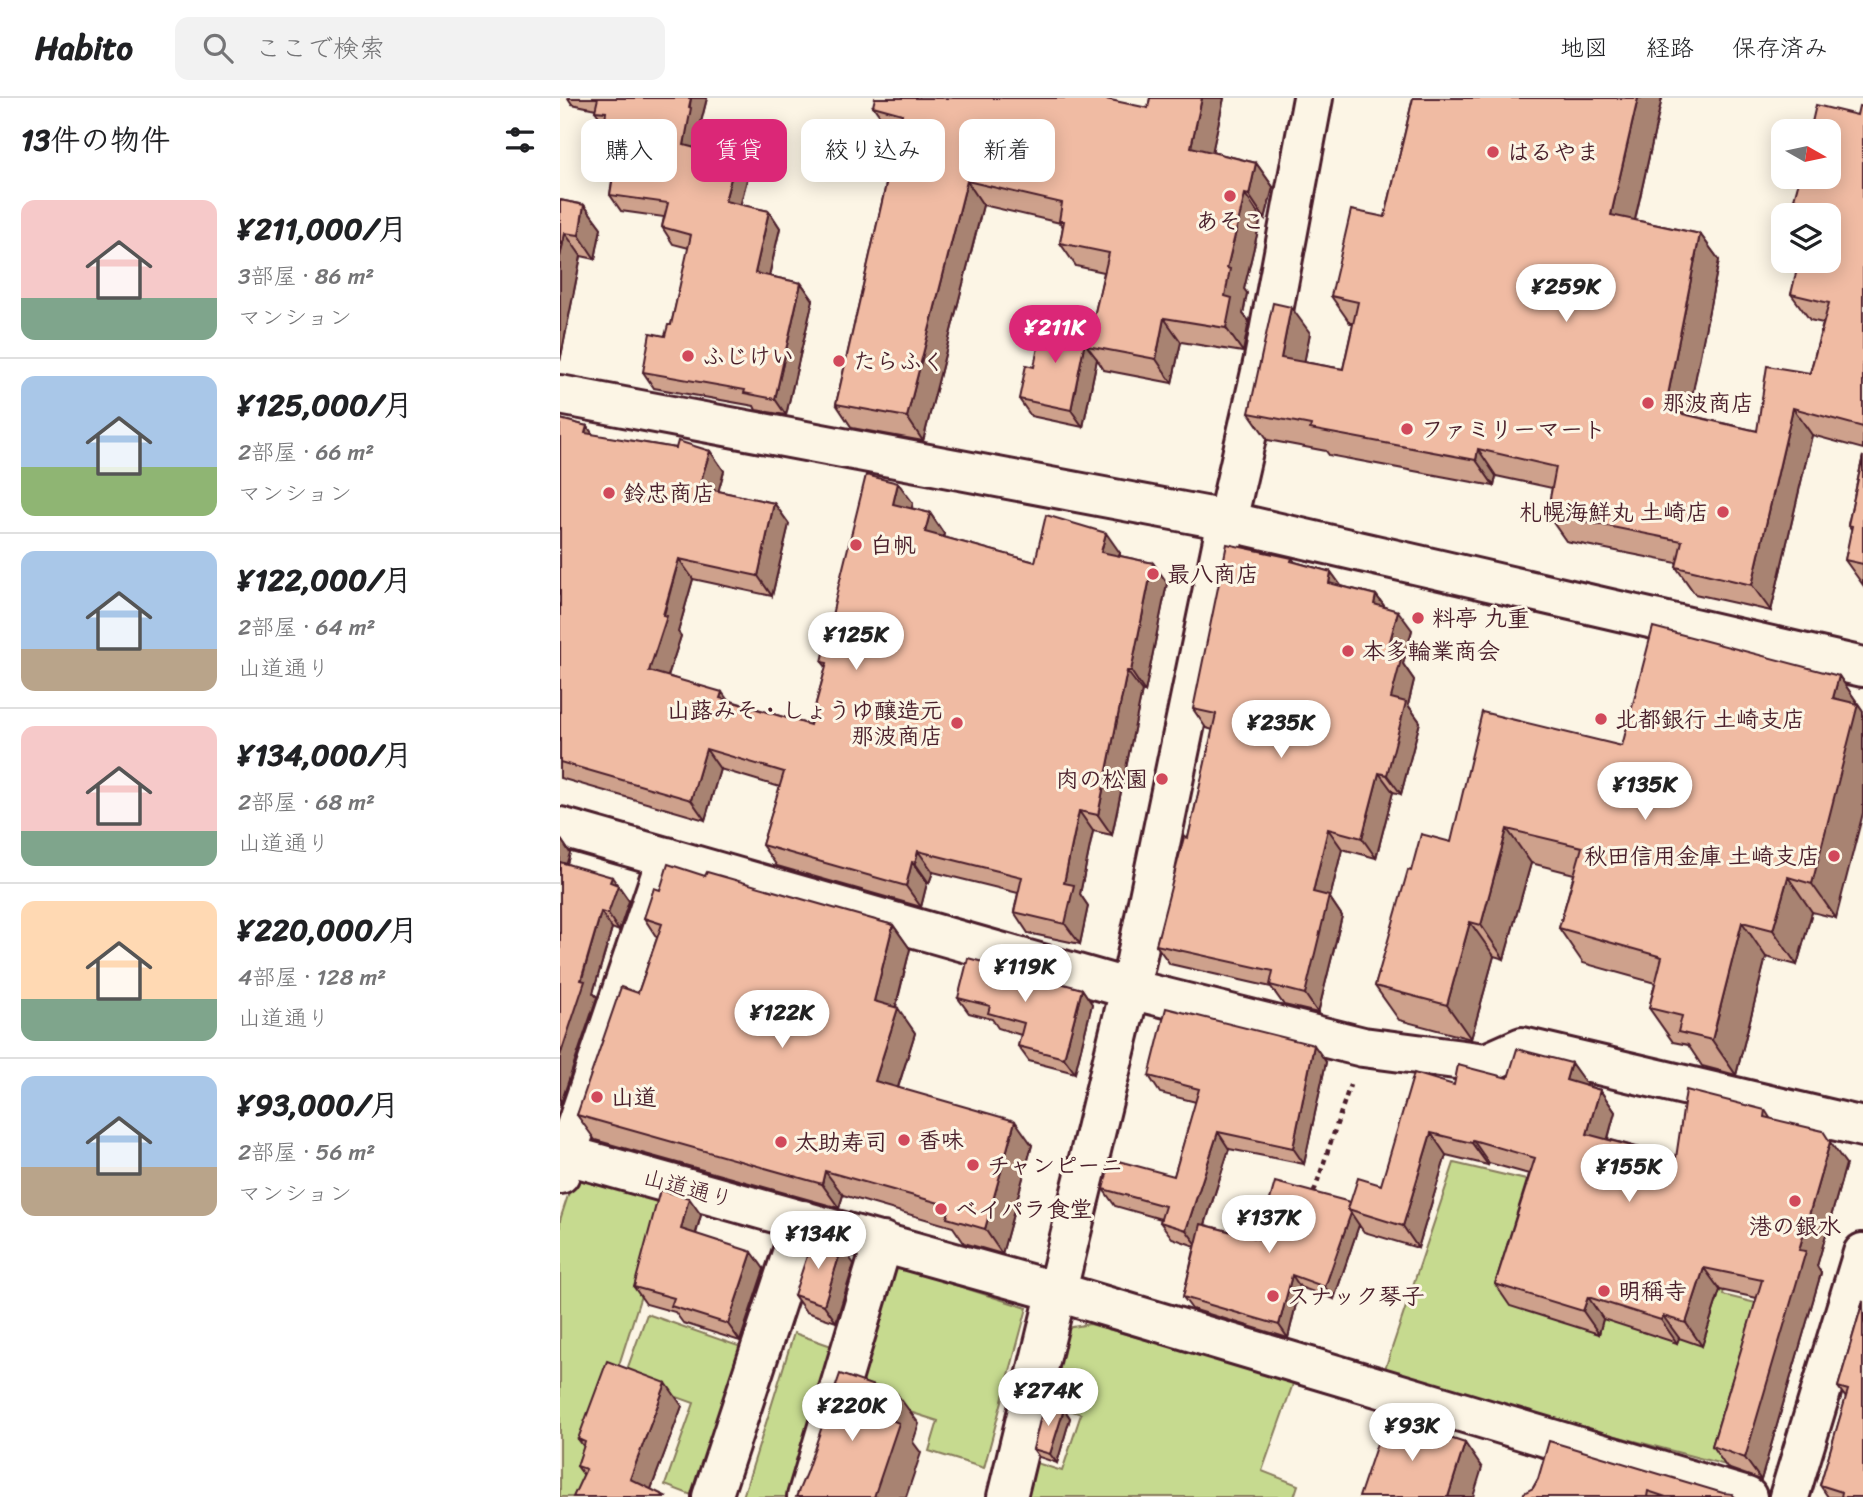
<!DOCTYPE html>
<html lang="ja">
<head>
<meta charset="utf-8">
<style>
  body { margin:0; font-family:Sriracha,"Klee One",sans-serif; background:#f2f2f2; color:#202124; height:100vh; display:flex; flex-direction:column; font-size:26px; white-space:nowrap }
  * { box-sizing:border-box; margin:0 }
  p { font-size:23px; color:#757577 }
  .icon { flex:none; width:38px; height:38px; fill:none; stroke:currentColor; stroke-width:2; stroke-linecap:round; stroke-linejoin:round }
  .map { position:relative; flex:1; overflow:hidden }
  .drawer { display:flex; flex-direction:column; background:#fff; width:560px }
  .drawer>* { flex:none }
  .banner { position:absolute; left:21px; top:21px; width:665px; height:63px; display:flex; gap:14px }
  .needle { width:46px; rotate:99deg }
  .buttons { position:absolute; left:1211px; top:21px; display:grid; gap:14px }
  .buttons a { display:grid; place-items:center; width:70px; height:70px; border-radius:14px; background:#fff; box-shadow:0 4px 18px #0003; font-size:35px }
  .price { position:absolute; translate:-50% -60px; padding:0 16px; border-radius:24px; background:#fff; color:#222; font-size:23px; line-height:46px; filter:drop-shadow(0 2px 4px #0008) }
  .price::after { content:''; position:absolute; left:50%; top:42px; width:21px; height:16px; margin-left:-10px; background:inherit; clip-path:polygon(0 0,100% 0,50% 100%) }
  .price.current { background:#db2777; color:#fff }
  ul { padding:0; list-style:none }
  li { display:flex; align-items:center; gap:21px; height:175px; padding:0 21px }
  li+li { border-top:2px solid #e0e0e0 }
  li span { display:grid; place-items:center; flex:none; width:196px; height:140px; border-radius:14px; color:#555 }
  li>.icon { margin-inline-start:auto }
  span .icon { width:84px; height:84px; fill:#fffc; stroke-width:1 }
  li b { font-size:30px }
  h2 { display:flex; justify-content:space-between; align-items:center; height:84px; padding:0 21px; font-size:30px }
  .tag { padding:0 24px; border-radius:14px; background:#fff; box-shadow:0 4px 18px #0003; font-size:24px; line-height:63px }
  .tag.current { background:#db2777; color:#fff }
  header { display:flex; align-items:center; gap:42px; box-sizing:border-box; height:98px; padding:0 35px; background:#fff; border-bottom:2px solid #e0e0e0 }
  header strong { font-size:33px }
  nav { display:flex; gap:38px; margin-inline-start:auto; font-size:24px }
  .search { width:490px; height:63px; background:#f2f2f2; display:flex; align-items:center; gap:18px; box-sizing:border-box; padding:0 24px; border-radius:14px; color:#757577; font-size:26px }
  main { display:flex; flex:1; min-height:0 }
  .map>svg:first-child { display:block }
</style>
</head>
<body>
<header>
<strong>Habito</strong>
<div class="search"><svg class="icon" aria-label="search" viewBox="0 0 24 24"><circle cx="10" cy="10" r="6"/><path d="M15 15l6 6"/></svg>ここで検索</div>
<nav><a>地図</a><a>経路</a><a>保存済み</a></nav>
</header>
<main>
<section class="drawer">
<h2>13件の物件<svg class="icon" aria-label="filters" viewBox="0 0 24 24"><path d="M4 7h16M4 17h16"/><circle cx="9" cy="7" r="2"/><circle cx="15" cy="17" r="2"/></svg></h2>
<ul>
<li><span style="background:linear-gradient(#f6c9c9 70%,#7fa58c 0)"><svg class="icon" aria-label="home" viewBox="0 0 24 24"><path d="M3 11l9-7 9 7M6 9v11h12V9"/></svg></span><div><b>¥211,000/月</b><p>3部屋 · 86 m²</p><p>マンション</p></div></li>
<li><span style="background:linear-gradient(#a9c7e8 65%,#8fb573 0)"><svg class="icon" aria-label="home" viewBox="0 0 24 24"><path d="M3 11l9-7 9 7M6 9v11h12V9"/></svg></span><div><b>¥125,000/月</b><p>2部屋 · 66 m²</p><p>マンション</p></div></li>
<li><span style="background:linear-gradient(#a9c7e8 70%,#b9a48a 0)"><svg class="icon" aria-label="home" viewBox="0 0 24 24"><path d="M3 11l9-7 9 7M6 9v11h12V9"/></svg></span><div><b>¥122,000/月</b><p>2部屋 · 64 m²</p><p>山道通り</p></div></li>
<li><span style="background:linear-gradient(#f6c9c9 75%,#7fa58c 0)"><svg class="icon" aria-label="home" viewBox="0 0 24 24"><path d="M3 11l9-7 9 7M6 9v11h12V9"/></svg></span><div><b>¥134,000/月</b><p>2部屋 · 68 m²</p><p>山道通り</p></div></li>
<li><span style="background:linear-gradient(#ffd9b3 70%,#7fa58c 0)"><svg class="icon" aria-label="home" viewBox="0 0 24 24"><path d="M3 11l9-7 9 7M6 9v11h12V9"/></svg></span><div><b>¥220,000/月</b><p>4部屋 · 128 m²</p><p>山道通り</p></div></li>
<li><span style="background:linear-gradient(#a9c7e8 65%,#b9a48a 0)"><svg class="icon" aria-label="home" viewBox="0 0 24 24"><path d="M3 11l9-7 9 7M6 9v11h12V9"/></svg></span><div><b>¥93,000/月</b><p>2部屋 · 56 m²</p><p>マンション</p></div></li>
</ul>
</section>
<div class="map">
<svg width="1303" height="1399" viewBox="0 0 1303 1399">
  <rect width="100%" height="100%" fill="#fcf5e5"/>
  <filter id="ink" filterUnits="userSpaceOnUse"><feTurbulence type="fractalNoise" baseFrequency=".0143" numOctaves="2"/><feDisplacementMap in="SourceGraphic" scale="14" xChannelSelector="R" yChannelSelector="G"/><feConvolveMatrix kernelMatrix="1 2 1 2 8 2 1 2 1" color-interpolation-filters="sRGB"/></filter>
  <g filter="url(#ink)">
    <path fill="#c6da8f" stroke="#887c5d" stroke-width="2" d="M894 1065 1021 1095 1170 1151 1163 1197 1212 1209 1166 1367 823 1277Z
      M16 1073 112 1100 17 1399H0V1122Z
      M336 1168 467 1210 424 1370 369 1353 378 1323 296 1297Z
      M87 1216 187 1251 134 1398 105 1387 134 1305 64 1280Z
      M530 1226 734 1283 702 1373 738 1387 734 1399H456L467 1362 502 1373 521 1316 485 1303 507 1230Z
      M234 1235 280 1251 234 1399H183Z"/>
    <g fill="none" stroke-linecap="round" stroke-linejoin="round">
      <defs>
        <path id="minor" d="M0 297 645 418 1303 569
          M0 729 570 891 803 949 926 965 962 949 1303 1029
          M0 1055 498 1194 1187 1399
          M0 1076 107 759
          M152 1399 243 1122
          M247 1399 323 1144
          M447 1399 570 891 667 423 704 261 753 0
          M1229 1399 1303 1155"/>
      </defs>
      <use href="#minor" stroke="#4a1f2b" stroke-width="44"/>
      <path stroke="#4a1f2b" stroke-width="4.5" stroke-dasharray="5 5" stroke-linecap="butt" d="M754 1094 790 987"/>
      <use href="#minor" stroke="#fcf5e5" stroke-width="38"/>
    </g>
    <path fill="#cea18c" stroke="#4a1f2b" stroke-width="2" d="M8 0H147L141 24 143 26 138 51 188 78 180 107 209 113 220 130 209 178 241 185 253 202 226 317 196 312 194 308 94 290 83 274 111 227 129 150 113 146 102 129 104 119 61 113 50 97 58 41H56L48 29H47L35 13 36 11 12 6Z
      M590 0H664L652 54 696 65 713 89 705 121 701 120 684 191 687 195 683 216 689 223 683 254 621 244 612 285 544 272 537 261 523 329 471 318 459 301 474 269 528 228 531 233 544 174 516 168 500 145 503 129 500 125 423 107 363 343 292 330 276 306 338 34 330 32 313 8 588 10Z
      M853 0H1102L1075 122 1140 136 1159 162 1128 317 1197 333 1250 275 1263 225 1250 222 1231 196 1269 117H1246L1234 101 1303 9V351L1252 337 1211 513 1135 496 1116 469 1117 465 1006 443 987 416 992 390 936 378 934 388 769 357 766 353 708 342 689 315 750 235 744 264 783 271 793 225H790L771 198 825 119Z
      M0 102 24 107 41 130 35 161 21 158 0 263Z
      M0 321 27 328 33 337 116 350 150 353 164 373 158 393 214 405 229 426 212 498 133 481 118 534 121 538 108 578 168 602 250 627 266 569 262 564 353 405 351 410 370 415 384 436 383 439 475 464 560 455V458L593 465 607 485 585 594 582 593 552 737 533 733 520 796 528 808 520 846 468 835 454 814 458 795 373 774 369 785H367L361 809 217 768 202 747 220 689 160 671 145 722 0 680Z
      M1303 358V487L1285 462 1292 432 1288 427Z
      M732 460 735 464 771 474 781 488 816 497 825 509 852 532 843 566 854 582 848 607 860 624 841 696 833 694 816 760 782 751 770 800 782 818 758 915 724 907 711 889 610 866 596 847 628 740 653 632 646 630 633 611Z
      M1279 578 1303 613 1276 820 1252 814 1237 867 1206 859 1176 977 1142 968 1128 947 1113 944 1089 910 1095 885 1023 865 999 830 1014 776 971 765 944 861 934 858 911 941 839 922 815 888 851 773 891 744 1062 648Z
      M0 740 10 755 7 766 58 787 69 803 59 833 52 830 33 895 37 899 0 1008Z
      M145 778 333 827 350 851 336 909 355 935 338 990 472 1047 442 1156 404 1145 393 1129 283 1097 279 1110 35 1042 17 1017 78 895 97 840 84 820 100 792Z
      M522 891 532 906 515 975 469 963 458 948 461 937 438 930 432 921 409 915 398 900Z
      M766 964 744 1066 669 1051 645 1127 699 1141 790 1104 821 1087 894 987 948 980 1011 965 1027 988 1040 992 1055 1014 1048 1041 1116 1060 1205 1012 1210 1020 1286 1066 1257 1168 1261 1175 1201 1382 1167 1370 1152 1348 1197 1200 1160 1192 1142 1248 1119 1240 1117 1245 1043 1221 1039 1236 950 1208 935 1186 969 1076 929 1065 928 1067 886 1057 858 1150 804 1134 799 1127 774 1201 740 1189 728 1240 632 1211 623 1199 635 1148 612 1140 600 1124 601 1121 555 1108 543 1091 614 1078 636 1004 600 995 589 978Z
      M141 1117 136 1136 204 1171 180 1243 123 1225 115 1214 86 1206 74 1189Z
      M294 1166 276 1224 246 1214 234 1197Z
      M1303 1203V1399H1268L1260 1387 1286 1300 1278 1289Z
      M122 1308 91 1391 23 1376 17 1368 24 1349 18 1341Z
      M504 1311 510 1320 497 1365 479 1359 473 1351Z
      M978 1381 1175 1399H963L973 1390Z"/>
    <path fill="#a88372" stroke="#4a1f2b" stroke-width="2" d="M131 0H147L141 24 143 26 135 64 124 47Z
      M642 0H664L648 73 631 49Z
      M1078 0H1102L1070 144 1051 117Z
      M176 61 188 78 177 120 165 103Z
      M696 65 713 89 705 121 689 97Z
      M407 83 423 107 363 343 347 319Z
      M685 96 701 120 684 191 687 195 683 216 689 223 683 254 666 230 665 198 667 170Z
      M24 107 41 130 35 161 19 137Z
      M209 113 220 130 206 191 195 175Z
      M5 135 21 158 0 263V159Z
      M1140 136 1159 162 1124 339 1105 312Z
      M241 185 253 202 226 317 215 301Z
      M731 209 750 235 740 286 721 260Z
      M604 220 621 244 612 285 596 261Z
      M528 228 540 245 527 248 537 261 523 329 511 312Z
      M1233 310 1252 337 1211 513 1192 487Z
      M27 328 42 349 25 335Z
      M918 351 936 378 934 388 916 362Z
      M150 353 164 373 154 409 139 389Z
      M338 385 353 405 348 426 333 406Z
      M214 405 229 426 212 498 198 478Z
      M370 415 384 436 379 455 365 434Z
      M546 435 560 455 555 475 541 454Z
      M119 461 133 481 118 534 121 538 103 593 89 573Z
      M593 465 607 485 585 594 571 573Z
      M771 474 785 493 769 485Z
      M816 497 830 516 814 506Z
      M838 513 852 532 843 566 854 582 848 607 860 624 841 696 827 677 831 600 826 558Z
      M567 573 582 593 552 737 538 717Z
      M1279 578 1303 613V715L1276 820 1252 786 1273 600Z
      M162 594 176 614 160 600Z
      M146 651 160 671 145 722 131 702Z
      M819 675 833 694 816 760 802 740Z
      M519 713 533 733 520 796 528 808 520 846 505 826 504 785Z
      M768 731 782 751 770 800 782 818 758 915 745 896 753 794Z
      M947 731 971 765 944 861 921 827Z
      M0 740 10 755 3 777 0 773Z
      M358 753 373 774 369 785 355 765Z
      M352 764 367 785 361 809 346 788Z
      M52 779 69 803 59 833 48 816 50 784Z
      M1228 779 1252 814 1237 867 1213 832Z
      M41 814 52 830 33 895 37 899 0 1008V958Z
      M910 824 934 858 911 941 887 907Z
      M1182 824 1206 859 1176 977 1152 942Z
      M333 827 350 851 331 927 314 903Z
      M522 891 532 906 515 975 504 960Z
      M338 910 355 935 332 1008 315 983Z
      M754 947 766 964 744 1066 733 1050Z
      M1011 965 1027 987 1022 1004 1006 982Z
      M1040 992 1055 1014 1043 1058 1027 1036Z
      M455 1023 472 1047 442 1156 425 1131Z
      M658 1034 669 1051 638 1148 626 1132Z
      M871 1035 886 1057 858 1150 843 1128Z
      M913 1042 929 1065 928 1067 912 1045Z
      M1270 1044 1286 1066 1257 1168 1261 1175 1201 1382 1185 1360 1239 1152Z
      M265 1073 283 1097 279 1110 262 1086Z
      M129 1100 141 1117 132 1148 121 1131Z
      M791 1115 799 1127 774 1201 765 1189Z
      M282 1149 294 1166 276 1224 264 1207Z
      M192 1154 204 1171 180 1243 168 1226Z
      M1144 1170 1160 1192 1142 1248 1126 1225Z
      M732 1177 740 1189 728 1240 719 1227Z
      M1028 1199 1043 1221 1039 1236 1023 1213Z
      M1103 1218 1119 1240 1117 1245 1101 1222Z
      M106 1285 122 1308 88 1399 70 1381Z
      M337 1296 359 1326 353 1344 361 1355 346 1399H314L329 1321Z
      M504 1311 510 1320 497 1365 490 1356Z
      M905 1345 922 1370 913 1399H888Z"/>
    <path fill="#f0bba3" stroke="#4a1f2b" stroke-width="2" d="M38 0H131L129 9 131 10 124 47 176 61 165 103 209 113 195 175 241 185 215 301 184 295 185 292 83 274 90 235 105 238 108 227H111L131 137 102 129 108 105 50 97 61 27 45 24 46 14 35 13Z
      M315 0H541L588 10 590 0H642L631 49 696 65 689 97 685 96 667 170 670 171 665 198 672 200 666 230 604 220 596 261 527 248 549 155 500 145 504 123H499L502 105 407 83 347 319 276 306 342 16 313 8Z
      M853 0H1078L1051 117 1140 136 1105 312 1197 333 1207 268 1250 275 1269 205 1231 196 1239 163H1269V117H1250L1253 105 1234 101 1240 79H1269V33H1250L1256 7 1297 17 1299 8 1303 9V329L1233 310 1192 487 1116 469 1122 443 987 416 996 369 918 351 916 362 750 331 751 327 689 315 713 205 731 209 721 260 783 271 798 204 771 198 791 112 825 119Z
      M0 102 24 107 19 137 5 135 0 159Z
      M484 219 528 228 511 312 459 301 466 267 474 269Z
      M0 321 27 328 25 335 116 350 118 343 150 353 139 389 214 405 198 478 119 461 103 517 107 518 89 573 162 594 160 600 250 627 267 565 262 564 278 490 306 377 338 385 333 406 370 415 365 434 475 464 486 417 546 435 541 454 593 465 571 573H567L538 717 519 713 504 785 514 787 505 826 454 814 462 779 358 753 355 765 352 764 346 788 202 747 224 674 146 651 131 702 0 664Z
      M1303 358V466L1285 462 1292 428 1288 427Z
      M667 446 732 460 731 463 771 474 769 485 816 497 814 506 838 513 826 558 841 562 831 600 846 604 827 677 819 675 802 740 768 731 753 794 769 798 745 896 710 887 713 873 596 847 624 739 628 740 656 616 633 611Z
      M1093 529 1279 578 1273 600 1298 606 1252 786 1228 779 1213 832 1182 824 1152 942 1118 934 1122 918 1089 910 1102 859 999 830 1022 749 947 731 921 827 910 824 887 907 815 888 848 772 851 773 861 736 891 744 922 614 1062 648Z
      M0 764 52 779 50 784 58 787 48 816 41 814 21 882 25 883 0 958Z
      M108 766 145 778 147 774 333 827 314 903 338 910 315 983 455 1023 425 1131 387 1120 390 1108 265 1073 262 1086 17 1017 61 889 78 895 102 826 84 820 94 790 100 792Z
      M408 860 522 891 504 960 458 948 464 925 428 915 430 908 398 900Z
      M606 910 754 947 733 1050 658 1034 626 1132 600 1124 605 1108 543 1091 551 1061 614 1078 639 991 589 978Z
      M957 951 1011 965 1006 982 1040 992 1027 1036 1116 1060 1126 992 1205 1012 1204 1019 1263 1033 1270 1044 1239 1152 1246 1153 1185 1360 1152 1348 1202 1182 1144 1170 1126 1225 1103 1218 1101 1222 1028 1199 1023 1213 935 1186 975 1060 913 1042 912 1045 871 1035 843 1128 788 1111 798 1080 821 1087 854 975 894 987 898 967 948 980Z
      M715 1084 790 1104 788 1111 791 1115 765 1189 732 1177 719 1227 623 1199 641 1126 699 1141Z
      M100 1092 129 1100 121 1131 192 1154 168 1226 111 1208 114 1200 74 1189Z
      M253 1140 282 1149 264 1207 234 1197Z
      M1303 1203V1399H1281L1282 1394 1260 1387 1288 1292 1278 1289Z
      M47 1263 106 1285 70 1381 107 1399H13L26 1371 17 1368 25 1344 18 1341Z
      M280 1276 337 1296 329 1321 339 1325 314 1399H236L246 1375Z
      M484 1305 504 1311 490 1356 473 1351Z
      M826 1319 905 1345 888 1399H799Z
      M989 1343 1163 1395 1173 1396 1172 1399H1106L1088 1393 1087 1399H963L964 1395 973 1390 978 1381Z"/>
  </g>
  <g fill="#d1495b" stroke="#fcf5e5" stroke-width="2.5">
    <circle cx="933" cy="54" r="7"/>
    <circle cx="670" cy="98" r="7"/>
    <circle cx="128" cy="258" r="7"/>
    <circle cx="279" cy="263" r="7"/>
    <circle cx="1088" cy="305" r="7"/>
    <circle cx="847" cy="331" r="7"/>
    <circle cx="49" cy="395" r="7"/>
    <circle cx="1163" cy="414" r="7"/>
    <circle cx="296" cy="447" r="7"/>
    <circle cx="593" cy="476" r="7"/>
    <circle cx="858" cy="520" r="7"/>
    <circle cx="788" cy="553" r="7"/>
    <circle cx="1041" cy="621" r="7"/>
    <circle cx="397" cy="625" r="7"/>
    <circle cx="602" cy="681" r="7"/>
    <circle cx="1274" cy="758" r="7"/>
    <circle cx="37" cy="999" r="7"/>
    <circle cx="344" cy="1042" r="7"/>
    <circle cx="221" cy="1044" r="7"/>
    <circle cx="413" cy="1067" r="7"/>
    <circle cx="1235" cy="1103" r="7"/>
    <circle cx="381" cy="1111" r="7"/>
    <circle cx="1044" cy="1193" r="7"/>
    <circle cx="713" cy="1198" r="7"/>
  </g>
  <g text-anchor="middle" stroke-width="6" stroke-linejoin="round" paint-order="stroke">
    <g font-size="23" font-weight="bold" fill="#4a1f2b" stroke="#fcf5e5" text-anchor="start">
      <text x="947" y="62">はるやま</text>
      <text x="670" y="131" text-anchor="middle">あそこ</text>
      <text x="142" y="266">ふじけい</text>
      <text x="293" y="271">たらふく</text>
      <text x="1102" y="313">那波商店</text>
      <text x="861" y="339">ファミリーマート</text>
      <text x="63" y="403">鈴忠商店</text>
      <text x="1149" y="422" text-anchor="end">札幌海鮮丸 土崎店</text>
      <text x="310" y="455">白帆</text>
      <text x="607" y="484">最八商店</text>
      <text x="872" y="528">料亭 九重</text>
      <text x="802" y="561">本多輪業商会</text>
      <text x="383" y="620" text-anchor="end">山蕗みそ・しょうゆ醸造元<tspan x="383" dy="26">那波商店</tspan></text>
      <text x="1055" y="629">北都銀行 土崎支店</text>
      <text x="588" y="689" text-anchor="end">肉の松園</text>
      <text x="1260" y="766" text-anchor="end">秋田信用金庫 土崎支店</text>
      <text x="51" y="1007">山道</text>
      <text x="358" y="1050">香味</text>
      <text x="235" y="1052">太助寿司</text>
      <text x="427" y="1075">チャンピーニ</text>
      <text x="395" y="1119">ベイパラ食堂</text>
      <text x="1235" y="1136" text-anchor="middle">港の銀水</text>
      <text x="1058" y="1201">明稱寺</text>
      <text x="727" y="1206">スナック琴子</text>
    </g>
    <g font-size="23" fill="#4a1f2b" stroke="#fcf5e5">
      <text transform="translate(128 1090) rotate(15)" y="8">山道通り</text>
    </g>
  </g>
</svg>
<div class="buttons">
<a><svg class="needle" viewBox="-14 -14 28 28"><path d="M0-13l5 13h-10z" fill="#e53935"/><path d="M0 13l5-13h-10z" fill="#757577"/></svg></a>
<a><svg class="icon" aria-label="layers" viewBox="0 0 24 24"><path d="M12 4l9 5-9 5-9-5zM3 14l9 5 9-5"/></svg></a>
</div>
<b class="price" style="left:1006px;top:226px">¥259K</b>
<b class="price current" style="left:495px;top:267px">¥211K</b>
<b class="price" style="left:296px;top:574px">¥125K</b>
<b class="price" style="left:721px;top:662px">¥235K</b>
<b class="price" style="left:1085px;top:724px">¥135K</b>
<b class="price" style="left:465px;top:906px">¥119K</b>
<b class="price" style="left:222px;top:952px">¥122K</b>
<b class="price" style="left:1069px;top:1106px">¥155K</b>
<b class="price" style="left:709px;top:1157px">¥137K</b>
<b class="price" style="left:258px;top:1173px">¥134K</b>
<b class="price" style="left:488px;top:1330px">¥274K</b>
<b class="price" style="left:292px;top:1345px">¥220K</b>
<b class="price" style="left:852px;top:1365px">¥93K</b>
<div class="banner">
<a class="tag">購入</a>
<a class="tag current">賃貸</a>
<a class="tag">絞り込み</a>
<a class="tag">新着</a>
</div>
</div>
</main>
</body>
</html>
